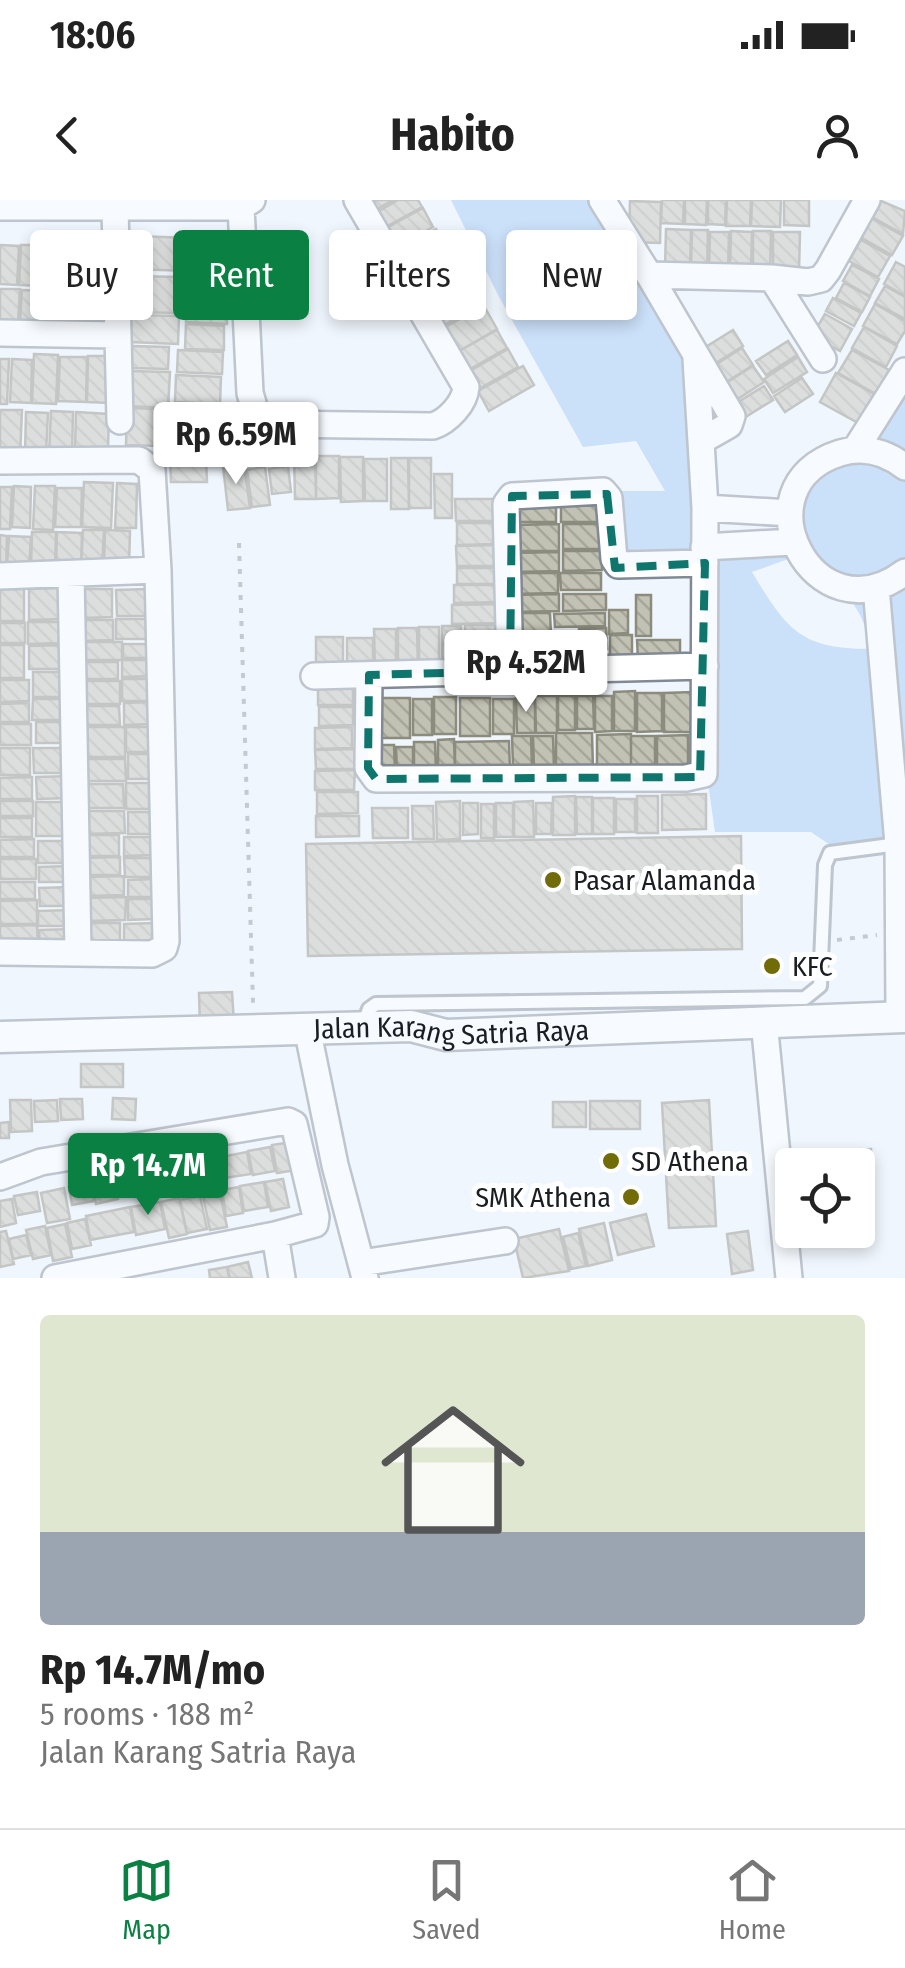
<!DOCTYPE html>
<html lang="en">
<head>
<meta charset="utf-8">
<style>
  body { margin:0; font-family:"Fira Sans Condensed",sans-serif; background:#f2f2f2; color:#222; height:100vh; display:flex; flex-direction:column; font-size:38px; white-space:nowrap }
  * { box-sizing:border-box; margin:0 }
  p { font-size:32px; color:#767676 }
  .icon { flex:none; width:55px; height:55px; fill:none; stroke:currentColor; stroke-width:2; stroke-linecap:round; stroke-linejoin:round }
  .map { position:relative; height:1078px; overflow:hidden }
  .details { display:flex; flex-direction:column; background:#fff; flex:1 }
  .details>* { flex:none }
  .banner { position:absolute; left:30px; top:30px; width:845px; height:90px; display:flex; gap:20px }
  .buttons { position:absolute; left:775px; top:948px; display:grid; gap:20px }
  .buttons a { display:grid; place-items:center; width:100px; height:100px; border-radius:10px; background:#fff; box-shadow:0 5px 15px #0003; font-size:50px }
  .price { position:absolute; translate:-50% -85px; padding:0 22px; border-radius:10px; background:#fff; color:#222; font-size:32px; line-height:65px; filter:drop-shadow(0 2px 5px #0008) }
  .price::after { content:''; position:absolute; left:50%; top:60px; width:30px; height:22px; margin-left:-15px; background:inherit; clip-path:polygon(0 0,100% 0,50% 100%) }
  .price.active { background:#0b8043; color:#fff }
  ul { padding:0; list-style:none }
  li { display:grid; align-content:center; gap:20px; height:530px; padding:0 40px }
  li span { display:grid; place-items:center; height:310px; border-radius:10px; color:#555 }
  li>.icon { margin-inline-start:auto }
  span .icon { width:180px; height:180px; fill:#fffc; stroke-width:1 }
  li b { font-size:42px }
  .tag { padding:0 35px; border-radius:10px; background:#fff; box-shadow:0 5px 15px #0003; font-size:35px; line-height:90px }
  .tag.active { background:#0b8043; color:#fff }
  .status { display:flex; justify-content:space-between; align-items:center; height:70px; padding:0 50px; background:#fff; direction:ltr }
  .status svg { height:28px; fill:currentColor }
  header { display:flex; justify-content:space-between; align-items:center; height:130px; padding:0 40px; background:#fff; font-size:45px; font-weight:700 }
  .dock { display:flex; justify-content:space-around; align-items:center; height:140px; border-top:2px solid #e0e0e0; background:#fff; font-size:28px; color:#767676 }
  .dock a { display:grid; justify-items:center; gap:5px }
  .dock .active { color:#0b8043 }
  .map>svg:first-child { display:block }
</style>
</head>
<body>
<div class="status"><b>18:06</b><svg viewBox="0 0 49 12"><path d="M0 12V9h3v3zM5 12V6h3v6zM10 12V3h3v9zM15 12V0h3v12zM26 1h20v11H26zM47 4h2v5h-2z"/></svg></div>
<header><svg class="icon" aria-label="back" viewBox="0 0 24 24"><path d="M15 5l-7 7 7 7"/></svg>Habito<svg class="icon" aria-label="person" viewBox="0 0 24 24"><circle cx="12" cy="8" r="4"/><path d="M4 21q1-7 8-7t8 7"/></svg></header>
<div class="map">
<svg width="905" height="1078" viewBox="0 0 905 1078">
  <defs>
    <pattern id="building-back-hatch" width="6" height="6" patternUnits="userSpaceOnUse" patternTransform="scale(2.5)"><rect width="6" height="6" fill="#c2c2b4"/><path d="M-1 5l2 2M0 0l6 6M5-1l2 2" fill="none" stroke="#a6a69a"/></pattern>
  </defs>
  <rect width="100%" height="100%" fill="#f0f6fd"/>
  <path fill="#9dc5f4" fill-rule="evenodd" d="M451 0H602L696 159 706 347 792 342V299L848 251 905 171V687L892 645 836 649 811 632H715L706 569 705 363 624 367 603 291H665L636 241 583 247 498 95ZM799 355C831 379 868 405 869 449 799 449 786 428 752 372Z"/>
  <path fill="url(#building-back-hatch)" stroke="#8c8c7e" stroke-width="2.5" d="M366 0H393L372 12Z
    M398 0H418L422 7 382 29 374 14Z
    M662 0H684L683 24 661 23Z
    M685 0H707L706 25 685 24Z
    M708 0H726L725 25 708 24Z
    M727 0H751L750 26H726Z
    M752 0H781L780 27 751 26Z
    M784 0H809V26L784 25Z
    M879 0 905 11 903 34 870 16Z
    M630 1 661 2 660 43 629 42Z
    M423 8 433 27 392 50 381 31Z
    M871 18 903 36 892 55 860 37Z
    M436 29 447 49 406 72 395 52Z
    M666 29 691 30 690 69H665Z
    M692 30H708L707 71H691Z
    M731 31 752 32 751 71H730Z
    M753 31H771L770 72H753Z
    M710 32H729L728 72H709Z
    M773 32H800L799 73 773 72Z
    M136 36 215 39 214 72 135 69Z
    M861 40 890 56 878 77 849 61Z
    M46 43 65 44 63 88 44 87Z
    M67 44 106 45 104 87 65 85Z
    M0 45 19 46 17 85 0 84Z
    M21 45H44L43 86 19 85Z
    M447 50 458 68 419 90 409 72Z
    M896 62 905 67V96L884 84Z
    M852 65 879 79 870 96 843 81Z
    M461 70 472 88 432 111 421 92Z
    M129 76 180 77 179 113 128 112Z
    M187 78 229 79 227 124 186 122Z
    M844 83 870 97 862 112 836 98Z
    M885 86 905 97V119L875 103Z
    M0 89H20L18 123 0 122Z
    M22 90 45 91 44 123 20 122Z
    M46 90 68 91 67 123 45 122Z
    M472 90 480 105 439 128 431 113Z
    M70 92 103 93 102 122H69Z
    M833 98 861 113 854 126 826 111Z
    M875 104 905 121V131L897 144 863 126Z
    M484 106 497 129 454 154 440 130Z
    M825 114 852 129 840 151 812 136Z
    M130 115 179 116 178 144 129 142Z
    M186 124 224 126V150L185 149Z
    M864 127 897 146 886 167 852 148Z
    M497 130 507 148 465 172 454 154Z
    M733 130 743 146 711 166 701 150Z
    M788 141 797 155 766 175 756 161Z
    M131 146 169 147 168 169 130 168Z
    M742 148 753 165 723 184 712 167Z
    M508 149 518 167 475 191 465 174Z
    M178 150 223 152 222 174 177 172Z
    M852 150 889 170 876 194 838 173Z
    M34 154 58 155 56 204 32 203Z
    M88 156H112L110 203 87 202Z
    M60 157H87L86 202 58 201Z
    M798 157 807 172 773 193 764 179Z
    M0 159H9L7 204H0Z
    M12 159 32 160 31 203 10 202Z
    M523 166 534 185 489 211 478 191Z
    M753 166 764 182 733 202 723 185Z
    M128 171 170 172 168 208 127 206Z
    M836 173 876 195 860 224 820 202Z
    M176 175 221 177 220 204 175 202Z
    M802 178 813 194 785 212 774 196Z
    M764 186 773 200 744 218 735 204Z
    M176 205 219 207 217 244 174 242Z
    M127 208 160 209 159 246 126 245Z
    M0 210H22L20 257 0 256Z
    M51 211 73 212 72 255 49 254Z
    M26 212 48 213 46 254H25Z
    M76 212 109 214 108 248H75Z
    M294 253H315L316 299H295Z
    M316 256H339V298L316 299Z
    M170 257H206L207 282H171Z
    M340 257H363V301L341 302Z
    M391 258H408L409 309H391Z
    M409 258H431V308H409Z
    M364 259H387V301H365Z
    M244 264 250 308 228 310 223 266Z
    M288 266 291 292 272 294 269 269Z
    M265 267 270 305 252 307 247 270Z
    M434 274H452V318H435Z
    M84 282 113 283 111 328 82 327Z
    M117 283 137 284 136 328H115Z
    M14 286 31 287 30 328 12 327Z
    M35 286H55L53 330 33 329Z
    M0 287H12L10 329H0Z
    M57 288H82L81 327H55Z
    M455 299H498V321H456Z
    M516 301H556V322H516Z
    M561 302H600V322H561Z
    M457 323H497V344L457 345Z
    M559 324V351H516V325Z
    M563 324H600V349H563Z
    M83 330H104L102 368 81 367Z
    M105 330 130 331 129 367 104 366Z
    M32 332H56L55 369H31Z
    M57 332 82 333 81 367 56 366Z
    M0 335 7 336 6 371H0Z
    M9 336 31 337 29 368 7 367Z
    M497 345V366H457L456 346Z
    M563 351H602V370L563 371Z
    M559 352V371L513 372V353Z
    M457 368H498V384H457Z
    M511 373H558V393L511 394Z
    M560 373H601V390H561Z
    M454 385H498V402L454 403Z
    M62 388 63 419 29 420V389Z
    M0 389H24V421H0Z
    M82 389H112V417L82 418Z
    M149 389V416H117L116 390Z
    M559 394V411L512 412V395Z
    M563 394H606V410L563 411Z
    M636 395H651V436H636Z
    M502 404V423L452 424V405Z
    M609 410H628V433L609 434Z
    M512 413H550L551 435H512Z
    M605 413V426L555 427 554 414Z
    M116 419H151V439H116Z
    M80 420H113V440L80 441Z
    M28 422H63V443L28 444Z
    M0 423H25V443H0Z
    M465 425H501V445H465Z
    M442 426H461V469H442Z
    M419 427H439V469L419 470Z
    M398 428H417L418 469H398Z
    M606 428 607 449H579V429Z
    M374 429H396V470H375Z
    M554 433H576V462H554Z
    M610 435H632V461H610Z
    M316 437H343V472H316Z
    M548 437V465H515V438Z
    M347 438H373V469L347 470Z
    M637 440H680V459H638Z
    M81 442H122V460H81Z
    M123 444H154L153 458H123Z
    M0 445H24V478H0Z
    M66 445 67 469H29V446Z
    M463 447H502V469L463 470Z
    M122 460H153V476L122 477Z
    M79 462H118V479H79Z
    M33 472H67V497H33Z
    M122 479H153V501H122Z
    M0 480H29V501L0 502Z
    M353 480V505H318V481Z
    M80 481H120V504H80Z
    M635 491V531H614V492Z
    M693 492V532H664V493Z
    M637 493H662V531L637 532Z
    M535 496H557V533H536Z
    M558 496H575V530H558Z
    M577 496H593L594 529H577Z
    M595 496H612V531L595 532Z
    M434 497H456V534H434Z
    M381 498H410V538H381Z
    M460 498H490V536H460Z
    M516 498H535V533H517Z
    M33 499H67L68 520H32Z
    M413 499H432V535H413Z
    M493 499H514V534H493Z
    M152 502V524L124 525V503Z
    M29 503V522H0V504Z
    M82 506H119L120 525H82Z
    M319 507H353V525L319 526Z
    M36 522H68V543H36Z
    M0 524H31V545H0Z
    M82 527H125V557H82Z
    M126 527H152V552H126Z
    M352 527V548L315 549V528Z
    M556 533H592L593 569H556Z
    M631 534V568H597V535Z
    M688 535V567H657V536Z
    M512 536H531L532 567H513Z
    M533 536H553L554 568H534Z
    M631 536H655V568H631Z
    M454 539 455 570H438V540Z
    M509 541 510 571H455V542Z
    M414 542H435L436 571H414Z
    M374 545H394L395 571H374Z
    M396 547H413V572H397Z
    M0 548H30V575H0Z
    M33 548H71V573H34Z
    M355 549V569H316L315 550Z
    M128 554H153V579H128Z
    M83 559H125L126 581H83Z
    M355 570 354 590H315V571Z
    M71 576V598L37 599 36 577Z
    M32 577V599H0V578Z
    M126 583H149V609H126Z
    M84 584H123L124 608H84Z
    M317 592H358V613L317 614Z
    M706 594V629L662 630V595Z
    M575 596V635H553V597Z
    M637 596H658V633H637Z
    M576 597H592V634H577Z
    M593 598H614V634H593Z
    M616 599H635V632H616Z
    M0 601H33V616H0Z
    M460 601V639L437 640 436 602Z
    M533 601 534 637H514V602Z
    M36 602H71V636H36Z
    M463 603H478V634L463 635Z
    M496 603H513V637H496Z
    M536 603H552L551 634H536Z
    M481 604H494V638H481Z
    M412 606H433L434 639H413Z
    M372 608H408V638H373Z
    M84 611H124L125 633 84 634Z
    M128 612H153V634H128Z
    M316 616H359V636L316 637Z
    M0 618H32V637H0Z
    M84 635H119V656H84Z
    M741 636 742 749 308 756 306 644Z
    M124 637H153V655L124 656Z
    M34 639V657H0V640Z
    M38 641H70V663H38Z
    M120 657V675H83V658Z
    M124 658H154V677H125Z
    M0 659H36V679H0Z
    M70 666V682H39V667Z
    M124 676V695L85 696V677Z
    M155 679V697H128V680Z
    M0 682H35V699H0Z
    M70 687V706H40L39 688Z
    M126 697 125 720 86 721V698Z
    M128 699H155V719L128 720Z
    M37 700V724H0V701Z
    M72 710V726H38V711Z
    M85 723H120V749H85Z
    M154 723V748L124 749V724Z
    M37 725 38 747H0V726Z
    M73 729V749H40L39 730Z
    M232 792 234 824 200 826 199 793Z
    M81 864H123V887H81Z
    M113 898 136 899 135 920 112 919Z
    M60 899H82L83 919 61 920Z
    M10 900H31L32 931 11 932Z
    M57 900 58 921 35 922 34 901Z
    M709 900 716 1026 669 1028 662 903Z
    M590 901H640V929H590Z
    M553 902H586V927H553Z
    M9 922V938H0V923Z
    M292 942 296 970 277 973 272 945Z
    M270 947 275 971 253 975 248 951Z
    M871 949 873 984H858V965H846L845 950Z
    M247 952 251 974 224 978 221 957Z
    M218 957 222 979 199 983 195 962Z
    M193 964 197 983 174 988 170 968Z
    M167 969 171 988 148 992 144 973Z
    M140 975 144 992 120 996 117 980Z
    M114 978 118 999 96 1004 92 982Z
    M283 979 289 1007 271 1011 265 982Z
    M90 982 94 1001 72 1005 69 987Z
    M264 982 268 1007 244 1011 240 986Z
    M239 987 243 1013 226 1016 222 990Z
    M64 988 70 1019 47 1023 41 993Z
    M219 988 227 1027 210 1030 202 991Z
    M37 992 40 1011 18 1015 14 996Z
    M200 996 207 1029 187 1033 180 1000Z
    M179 998 187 1034 169 1038 161 1002Z
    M12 999 16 1023 0 1027V1001Z
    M160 1002 165 1029 136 1035 131 1007Z
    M130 1007 134 1032 90 1040 86 1016Z
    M646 1014 654 1046 618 1055 610 1023Z
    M85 1019 91 1045 72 1049 67 1023Z
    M604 1023 612 1060 588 1066 579 1029Z
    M65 1024 72 1057 53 1061 47 1028Z
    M45 1026 51 1055 33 1059 26 1030Z
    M559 1029 569 1071 523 1078 514 1039Z
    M6 1031 14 1064 0 1067V1032Z
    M748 1031 753 1070 732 1074 727 1034Z
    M578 1033 586 1066 571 1069 563 1037Z
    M26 1035 31 1055 13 1059 9 1039Z
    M248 1062 252 1078H230L227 1067Z
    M227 1067 229 1078H210L209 1070Z"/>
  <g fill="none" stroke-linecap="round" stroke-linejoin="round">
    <defs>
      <path id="service" d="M363 825 369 809 376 804 805 798 820 786 825 665 830 653 898 644"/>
      <path id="minor" d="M602 0 649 75 772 78 808 82 821 79 828 70 867 0
        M0 7H241L252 0
        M115 7 120 221
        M241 7 250 193 257 217 272 224 433 226C448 221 465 203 466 187L357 0
        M649 75 732 216 729 225 701 241
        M772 78 823 159
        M0 133 117 135
        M855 250 905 171
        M0 261 139 260 152 270 158 370 166 741 164 748 152 754 0 752
        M905 267C886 252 863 246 840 253 735 286 814 441 905 372
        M705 308 790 313
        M704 347 793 342
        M71 374 78 751
        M0 376 158 370
        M876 387 898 644 899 817
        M510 471 506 304 512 296 603 291 609 298 614 359 618 365 705 363
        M369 475 368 568 376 579 686 578 704 574 705 308 696 159
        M314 476 705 466
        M764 821 789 1078
        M307 828 335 965 365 1078
        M0 977 41 962 288 921 294 924 316 1017 315 1024 275 1035 55 1078
        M275 1035 282 1078
        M361 1063 505 1041"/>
      <g id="tertiary">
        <path id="s1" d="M0 837 411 826 446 835 905 817"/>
      </g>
    </defs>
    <use href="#service" stroke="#808994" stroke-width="18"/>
    <use href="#minor" stroke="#808994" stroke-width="30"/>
    <use href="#tertiary" stroke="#808994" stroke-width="35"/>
    <path stroke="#8f9499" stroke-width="4" stroke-dasharray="5 8" stroke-linecap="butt" d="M239 343 253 803
      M837 740 877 735"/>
    <use href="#service" stroke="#fff" stroke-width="12"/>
    <use href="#minor" stroke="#fff" stroke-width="25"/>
    <use href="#tertiary" stroke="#fff" stroke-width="30"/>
  </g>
  <path d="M0 0H905V1078H0ZM607 294 615 368 705 363 700 577 376 579 368 568 369 475 510 471 512 296Z" fill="#f0f6fd" fill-opacity=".55" fill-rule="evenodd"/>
  <path fill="none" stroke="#0f766e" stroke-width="8" stroke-dasharray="20 12" stroke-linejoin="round" d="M607 294 615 368 705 363 700 577 376 579 368 568 369 475 510 471 512 296Z"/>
  <g fill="#716c08" stroke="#fff" stroke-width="4">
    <circle cx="553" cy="680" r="10"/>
    <circle cx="772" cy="766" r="10"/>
    <circle cx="611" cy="961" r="10"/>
    <circle cx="631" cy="997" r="10"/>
  </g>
  <g text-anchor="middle" stroke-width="10" stroke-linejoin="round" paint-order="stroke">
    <g font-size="28" fill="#1a1d21" stroke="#fff" text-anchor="start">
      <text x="573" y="690">Pasar Alamanda</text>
      <text x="792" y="776">KFC</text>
      <text x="631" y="971">SD Athena</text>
      <text x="611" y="1007" text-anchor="end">SMK Athena</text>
    </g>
    <g font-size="28" fill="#1a1d21" stroke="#fff">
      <text dy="10" stroke="none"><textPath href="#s1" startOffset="452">Jalan Karang Satria Raya</textPath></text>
    </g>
  </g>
</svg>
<div class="buttons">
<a><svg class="icon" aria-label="locate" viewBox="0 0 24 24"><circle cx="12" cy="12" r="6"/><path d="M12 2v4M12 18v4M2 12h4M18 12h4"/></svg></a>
</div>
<b class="price" style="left:236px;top:287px">Rp 6.59M</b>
<b class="price" style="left:526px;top:515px">Rp 4.52M</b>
<b class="price active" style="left:148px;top:1018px">Rp 14.7M</b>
<div class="banner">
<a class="tag">Buy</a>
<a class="tag active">Rent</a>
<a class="tag">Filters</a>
<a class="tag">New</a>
</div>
</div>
<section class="details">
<ul>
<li><span style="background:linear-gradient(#dfe7d0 70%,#9aa5b1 0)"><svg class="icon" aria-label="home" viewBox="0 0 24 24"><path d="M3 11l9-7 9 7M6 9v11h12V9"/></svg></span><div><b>Rp 14.7M/mo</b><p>5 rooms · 188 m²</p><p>Jalan Karang Satria Raya</p></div></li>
</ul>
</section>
<nav class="dock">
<a class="active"><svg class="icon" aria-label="map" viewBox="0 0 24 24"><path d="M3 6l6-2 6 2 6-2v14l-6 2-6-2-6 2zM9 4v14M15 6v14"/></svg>Map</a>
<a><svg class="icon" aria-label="saved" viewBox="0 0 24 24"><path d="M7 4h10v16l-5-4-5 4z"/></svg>Saved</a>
<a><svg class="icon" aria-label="home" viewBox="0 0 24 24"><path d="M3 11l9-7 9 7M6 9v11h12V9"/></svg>Home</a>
</nav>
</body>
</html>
